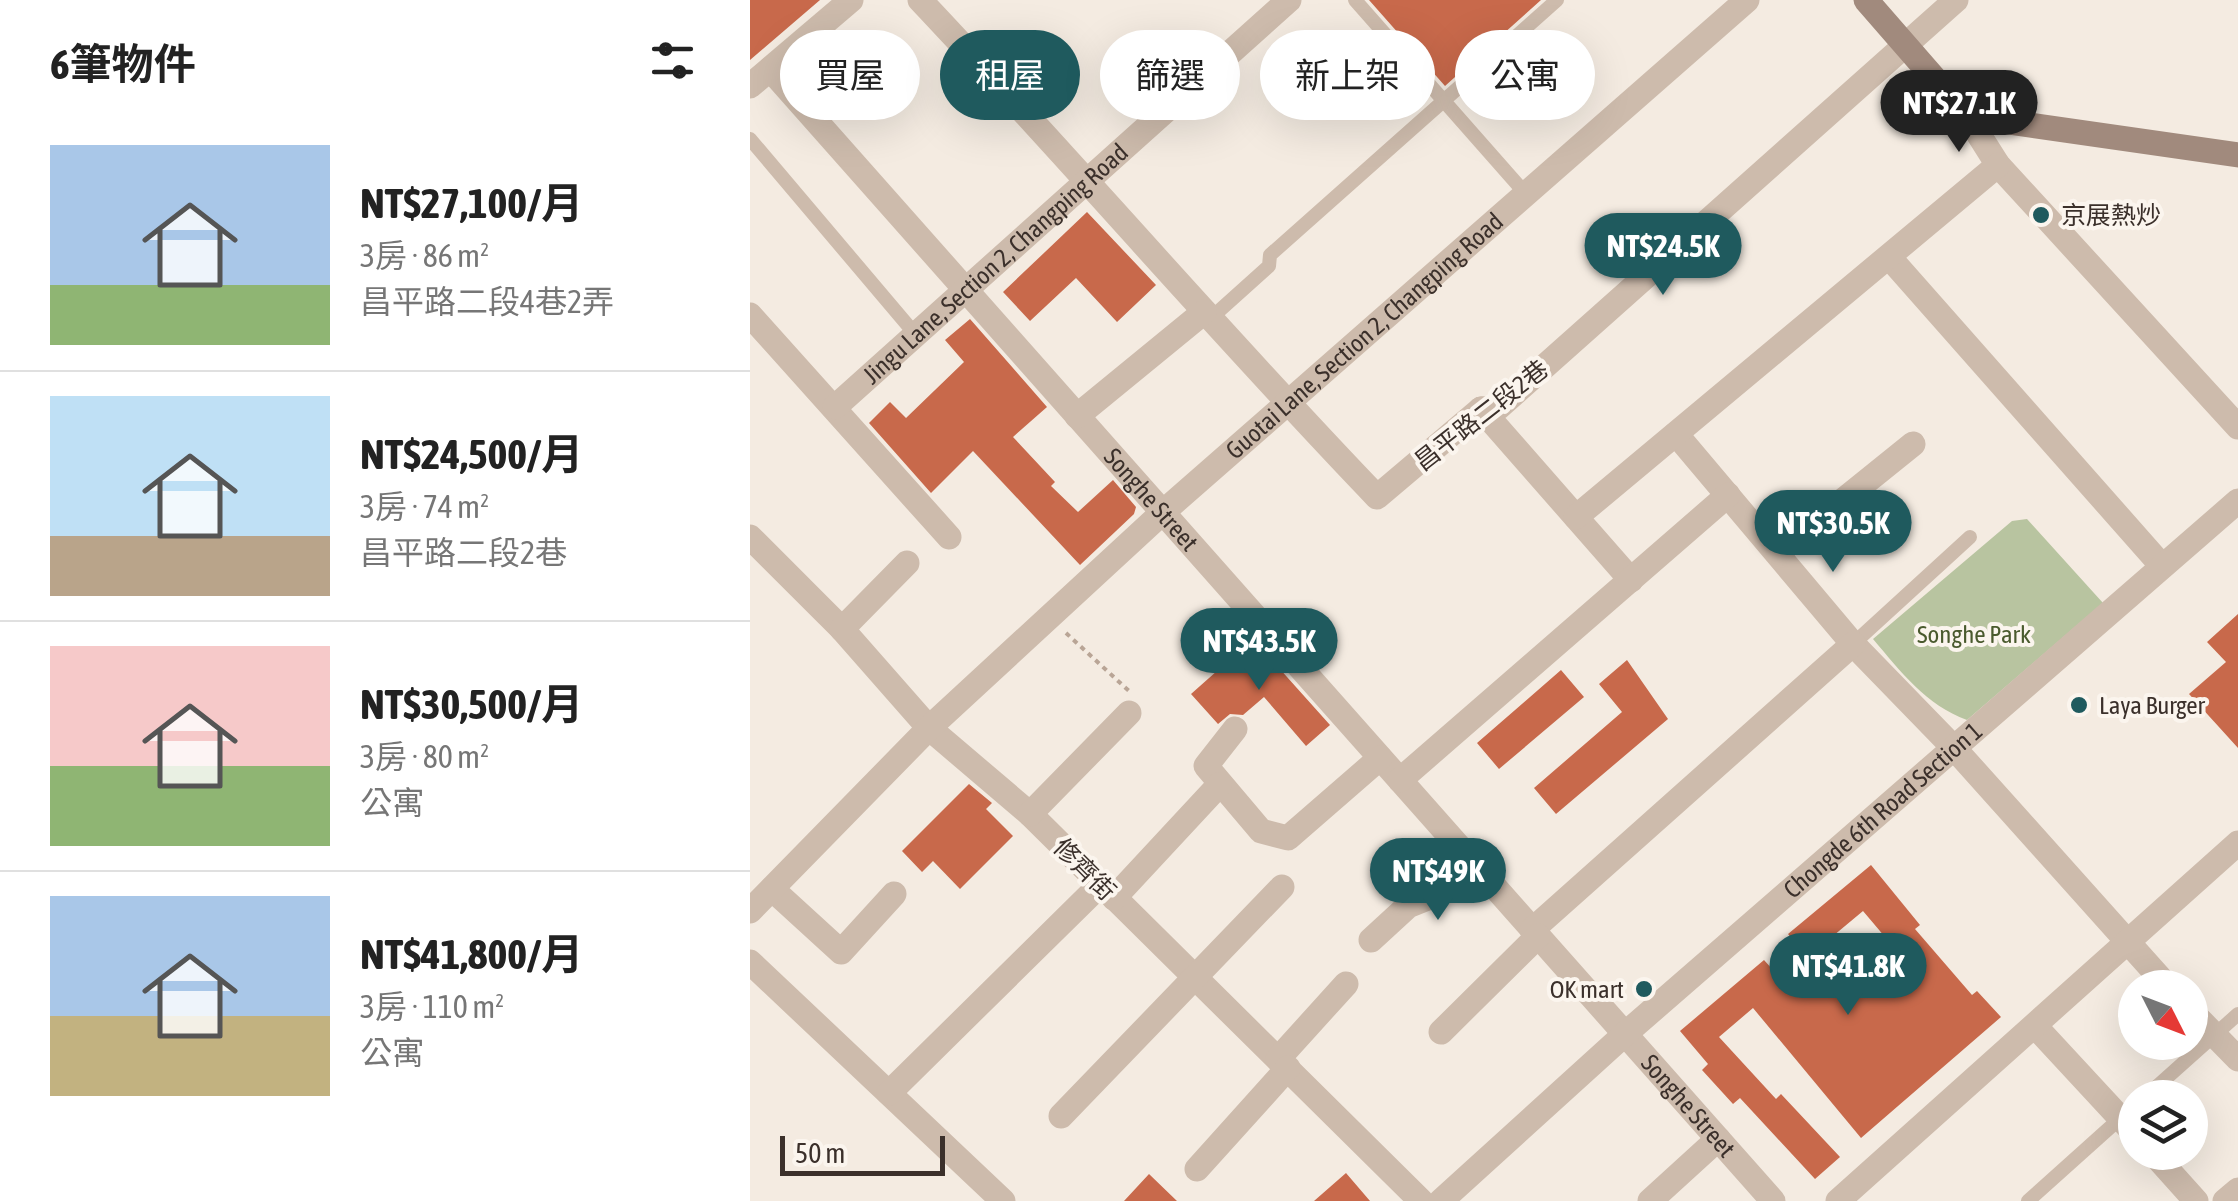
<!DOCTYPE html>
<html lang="zh-TW">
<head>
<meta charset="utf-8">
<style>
  body { margin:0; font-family:"Asap Condensed","Noto Sans TC",sans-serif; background:#f2f2f2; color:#222; height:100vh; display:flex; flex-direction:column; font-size:38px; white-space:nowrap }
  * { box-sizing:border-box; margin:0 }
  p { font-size:32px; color:#767676 }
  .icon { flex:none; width:55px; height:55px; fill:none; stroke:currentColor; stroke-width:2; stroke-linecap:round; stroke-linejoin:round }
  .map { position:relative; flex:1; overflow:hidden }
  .panel { display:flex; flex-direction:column; background:#fff; width:750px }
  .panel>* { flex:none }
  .guide { position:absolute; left:30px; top:30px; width:950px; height:90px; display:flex; gap:20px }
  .needle { width:65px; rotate:132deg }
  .controls { position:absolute; left:1368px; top:970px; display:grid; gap:20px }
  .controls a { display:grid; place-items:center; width:90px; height:90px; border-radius:50%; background:#fff; box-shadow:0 10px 40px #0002; font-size:50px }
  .scale { position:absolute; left:30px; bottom:25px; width:165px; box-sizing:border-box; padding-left:10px; border:5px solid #3b302b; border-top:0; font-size:28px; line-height:35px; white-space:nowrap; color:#3b302b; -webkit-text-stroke:8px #fbf5ee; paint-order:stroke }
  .price { position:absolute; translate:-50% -85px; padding:0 22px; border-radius:35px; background:#1f5a5e; color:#fff; font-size:32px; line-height:65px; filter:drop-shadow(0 2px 5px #0008) }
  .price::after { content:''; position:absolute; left:50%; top:60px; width:30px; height:22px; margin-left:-15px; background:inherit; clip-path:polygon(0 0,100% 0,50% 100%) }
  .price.selected { background:#222; color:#fff }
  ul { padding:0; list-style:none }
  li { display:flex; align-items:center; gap:30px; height:250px; padding:0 50px }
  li+li { border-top:2px solid #e0e0e0 }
  li span { display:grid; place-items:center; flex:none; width:280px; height:200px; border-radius:0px; color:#555 }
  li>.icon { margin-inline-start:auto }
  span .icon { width:120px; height:120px; fill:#fffc; stroke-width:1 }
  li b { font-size:42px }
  h2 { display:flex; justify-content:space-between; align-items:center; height:120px; padding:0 50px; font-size:42px }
  .pill { padding:0 35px; border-radius:45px; background:#fff; box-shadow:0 10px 40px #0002; font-size:35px; line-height:90px }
  .pill.selected { background:#1f5a5e; color:#fff }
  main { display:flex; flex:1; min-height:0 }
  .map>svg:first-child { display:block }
</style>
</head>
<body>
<main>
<section class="panel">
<h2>6筆物件<svg class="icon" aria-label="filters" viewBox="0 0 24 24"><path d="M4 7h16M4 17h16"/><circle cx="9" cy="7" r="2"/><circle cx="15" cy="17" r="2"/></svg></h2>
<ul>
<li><span style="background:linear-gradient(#a9c7e8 70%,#8fb573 0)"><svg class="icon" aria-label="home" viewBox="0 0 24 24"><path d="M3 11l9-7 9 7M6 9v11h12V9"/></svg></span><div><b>NT$27,100/月</b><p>3房 · 86 m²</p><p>昌平路二段4巷2弄</p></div></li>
<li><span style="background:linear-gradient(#bfe0f5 70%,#b9a48a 0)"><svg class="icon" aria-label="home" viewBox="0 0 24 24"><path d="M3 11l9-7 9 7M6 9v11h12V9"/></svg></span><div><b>NT$24,500/月</b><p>3房 · 74 m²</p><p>昌平路二段2巷</p></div></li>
<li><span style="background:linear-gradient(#f6c9c9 60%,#8fb573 0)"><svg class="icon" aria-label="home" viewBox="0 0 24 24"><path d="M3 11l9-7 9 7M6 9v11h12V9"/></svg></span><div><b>NT$30,500/月</b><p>3房 · 80 m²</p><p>公寓</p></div></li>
<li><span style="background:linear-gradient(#a9c7e8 60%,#c2b280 0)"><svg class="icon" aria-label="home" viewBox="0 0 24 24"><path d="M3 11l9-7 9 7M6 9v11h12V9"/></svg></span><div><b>NT$41,800/月</b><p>3房 · 110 m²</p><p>公寓</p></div></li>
</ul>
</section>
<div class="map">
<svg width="1488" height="1201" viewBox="0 0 1488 1201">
  <rect width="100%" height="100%" fill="#f4ebe1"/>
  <path fill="#b8c4a0" d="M1277 519 1353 603 1217 720C1176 705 1151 672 1123 639L1262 521Z"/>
  <path fill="#c8694b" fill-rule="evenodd" d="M0 0H70L0 60Z
    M619 0H791L695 86Z
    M337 212 406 285 367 322 326 278 280 321 253 292Z
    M220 319 297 407 263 437 305 482 301 486 328 512 363 480 386 507 384 514 330 565 223 451 181 493 119 423 140 402 156 418 214 362 195 340Z
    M1488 614V748L1439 694 1476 662 1457 642Z
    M503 639 580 725 556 746 514 697 493 715 480 714 468 724 441 694Z
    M877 660 918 719 806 814 784 788 872 712 849 684Z
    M811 670 834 697 749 769 727 743Z
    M219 784 242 803 236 809 263 836 210 889 183 861 172 872 152 851Z
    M1121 865 1170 925 1165 929 1222 995 1227 991 1251 1017 1111 1138 1003 1008 969 1037 1026 1099 1031 1094 1090 1157 1065 1179 990 1098 983 1104 952 1070 958 1064 930 1031 1014 960 1041 990 1066 968 1038 934ZM1113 911 1163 970 1135 995 1083 936Z
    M596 1173 620 1201H564Z
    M399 1174 427 1201H374Z"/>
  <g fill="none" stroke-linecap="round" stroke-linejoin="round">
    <path stroke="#b9a596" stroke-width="4" stroke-dasharray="5 5" stroke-linecap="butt" d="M316 633 379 691"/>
    <path stroke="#cdbbac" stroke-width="14" d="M605 0 776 194
      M0 139 166 335
      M849 231 891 281
      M460 319 519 266 520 255 807 0
      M1103 644 1220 537
      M1394 1098 1488 1014
      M1278 1201 1385 1105"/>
    <g stroke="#cdbbac" stroke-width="25">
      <path d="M170 0C325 164 471 335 627 497L731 409 748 408 1206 0"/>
      <path id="s1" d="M20 69 1023 1201"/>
      <path d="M0 86 101 0"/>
      <path d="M1217 116 1248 165 1488 427"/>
      <path d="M1139 257 1412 566"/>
      <path d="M0 315 199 537"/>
      <path id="s2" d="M85 407 539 0"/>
      <path d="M731 409 881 580"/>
      <path d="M327 416 454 312"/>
      <path d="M926 434 1103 644 1204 748 1419 988"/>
      <path d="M826 517 1248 165"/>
      <path d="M0 537 92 629 179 728 280 814 671 1201"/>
      <path d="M1029 552 1163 444"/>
      <path d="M92 629 157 563"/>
      <path d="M485 729 456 766 511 831 538 838 630 758"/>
      <path d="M650 780 978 495"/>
      <path d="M280 814 379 713"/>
      <path d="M22 889 91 952 144 894"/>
      <path d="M364 898 469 785"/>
      <path id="s3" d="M0 911 179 728 412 513 997 0"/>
      <path d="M782 930 1103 644"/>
      <path d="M621 940 658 906 735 875"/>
      <path d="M0 962 253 1201"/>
      <path d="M1440 1010 1488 1059"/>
      <path d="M1285 1026 1385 1134"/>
      <path d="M691 1032 788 936"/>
      <path d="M528 1059 596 984"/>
      <path d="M139 1093 351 884"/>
      <path d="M311 1116 532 887"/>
      <path d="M1402 1152 1446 1201"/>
      <path d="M447 1169 538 1068"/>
      <path id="s4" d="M691 1201 875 1034 1488 501"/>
      <path d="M900 1201 968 1139"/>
      <path d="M1088 1201 1488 843"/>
      <path d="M1475 1201 1488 1190"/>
    </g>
    <path stroke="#a18a7d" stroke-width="25" d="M1116 0 1217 116 1488 155"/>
  </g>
  <g fill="#1f5a5e" stroke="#fbf5ee" stroke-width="4">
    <circle cx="1291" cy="215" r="10"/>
    <circle cx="1329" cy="705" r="10"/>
    <circle cx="894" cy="989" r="10"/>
  </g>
  <g text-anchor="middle" stroke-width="8" stroke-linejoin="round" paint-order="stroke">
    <g font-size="25" fill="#3b302b" stroke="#fbf5ee" text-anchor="start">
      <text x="1311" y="224">京展熱炒</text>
      <text x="1349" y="714">Laya Burger</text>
      <text x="874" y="998" text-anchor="end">OK mart</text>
    </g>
    <g font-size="25" fill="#3b302b" stroke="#fbf5ee">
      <text dy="9" stroke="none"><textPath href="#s2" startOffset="215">Jingu Lane, Section 2, Changping Road</textPath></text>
      <text dy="9" stroke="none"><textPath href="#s3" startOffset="842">Guotai Lane, Section 2, Changping Road</textPath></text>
      <text transform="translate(731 415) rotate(-38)" y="9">昌平路二段2巷</text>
      <text dy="9" stroke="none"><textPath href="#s1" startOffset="575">Songhe Street</textPath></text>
      <text dy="9" stroke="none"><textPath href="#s4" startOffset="590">Chongde 6th Road Section 1</textPath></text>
      <text transform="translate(335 869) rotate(45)" y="9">修齊街</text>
      <text dy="9" stroke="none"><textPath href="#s1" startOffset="1385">Songhe Street</textPath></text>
    </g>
    <g font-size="25" fill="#4a5a2e" stroke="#fbf5ee">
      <text x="1224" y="643">Songhe Park</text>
    </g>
  </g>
</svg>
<div class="controls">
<a><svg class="needle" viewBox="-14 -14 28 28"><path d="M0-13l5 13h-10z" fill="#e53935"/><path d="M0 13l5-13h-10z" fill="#767676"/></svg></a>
<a><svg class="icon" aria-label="layers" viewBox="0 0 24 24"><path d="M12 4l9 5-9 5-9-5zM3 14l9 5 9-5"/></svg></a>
</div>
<div class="scale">50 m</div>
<b class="price selected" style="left:1209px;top:155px">NT$27.1K</b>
<b class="price" style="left:913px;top:298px">NT$24.5K</b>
<b class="price" style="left:1083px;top:575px">NT$30.5K</b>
<b class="price" style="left:509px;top:693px">NT$43.5K</b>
<b class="price" style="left:688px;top:923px">NT$49K</b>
<b class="price" style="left:1098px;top:1018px">NT$41.8K</b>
<div class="guide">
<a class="pill">買屋</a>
<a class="pill selected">租屋</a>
<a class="pill">篩選</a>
<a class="pill">新上架</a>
<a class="pill">公寓</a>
</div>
</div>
</main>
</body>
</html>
